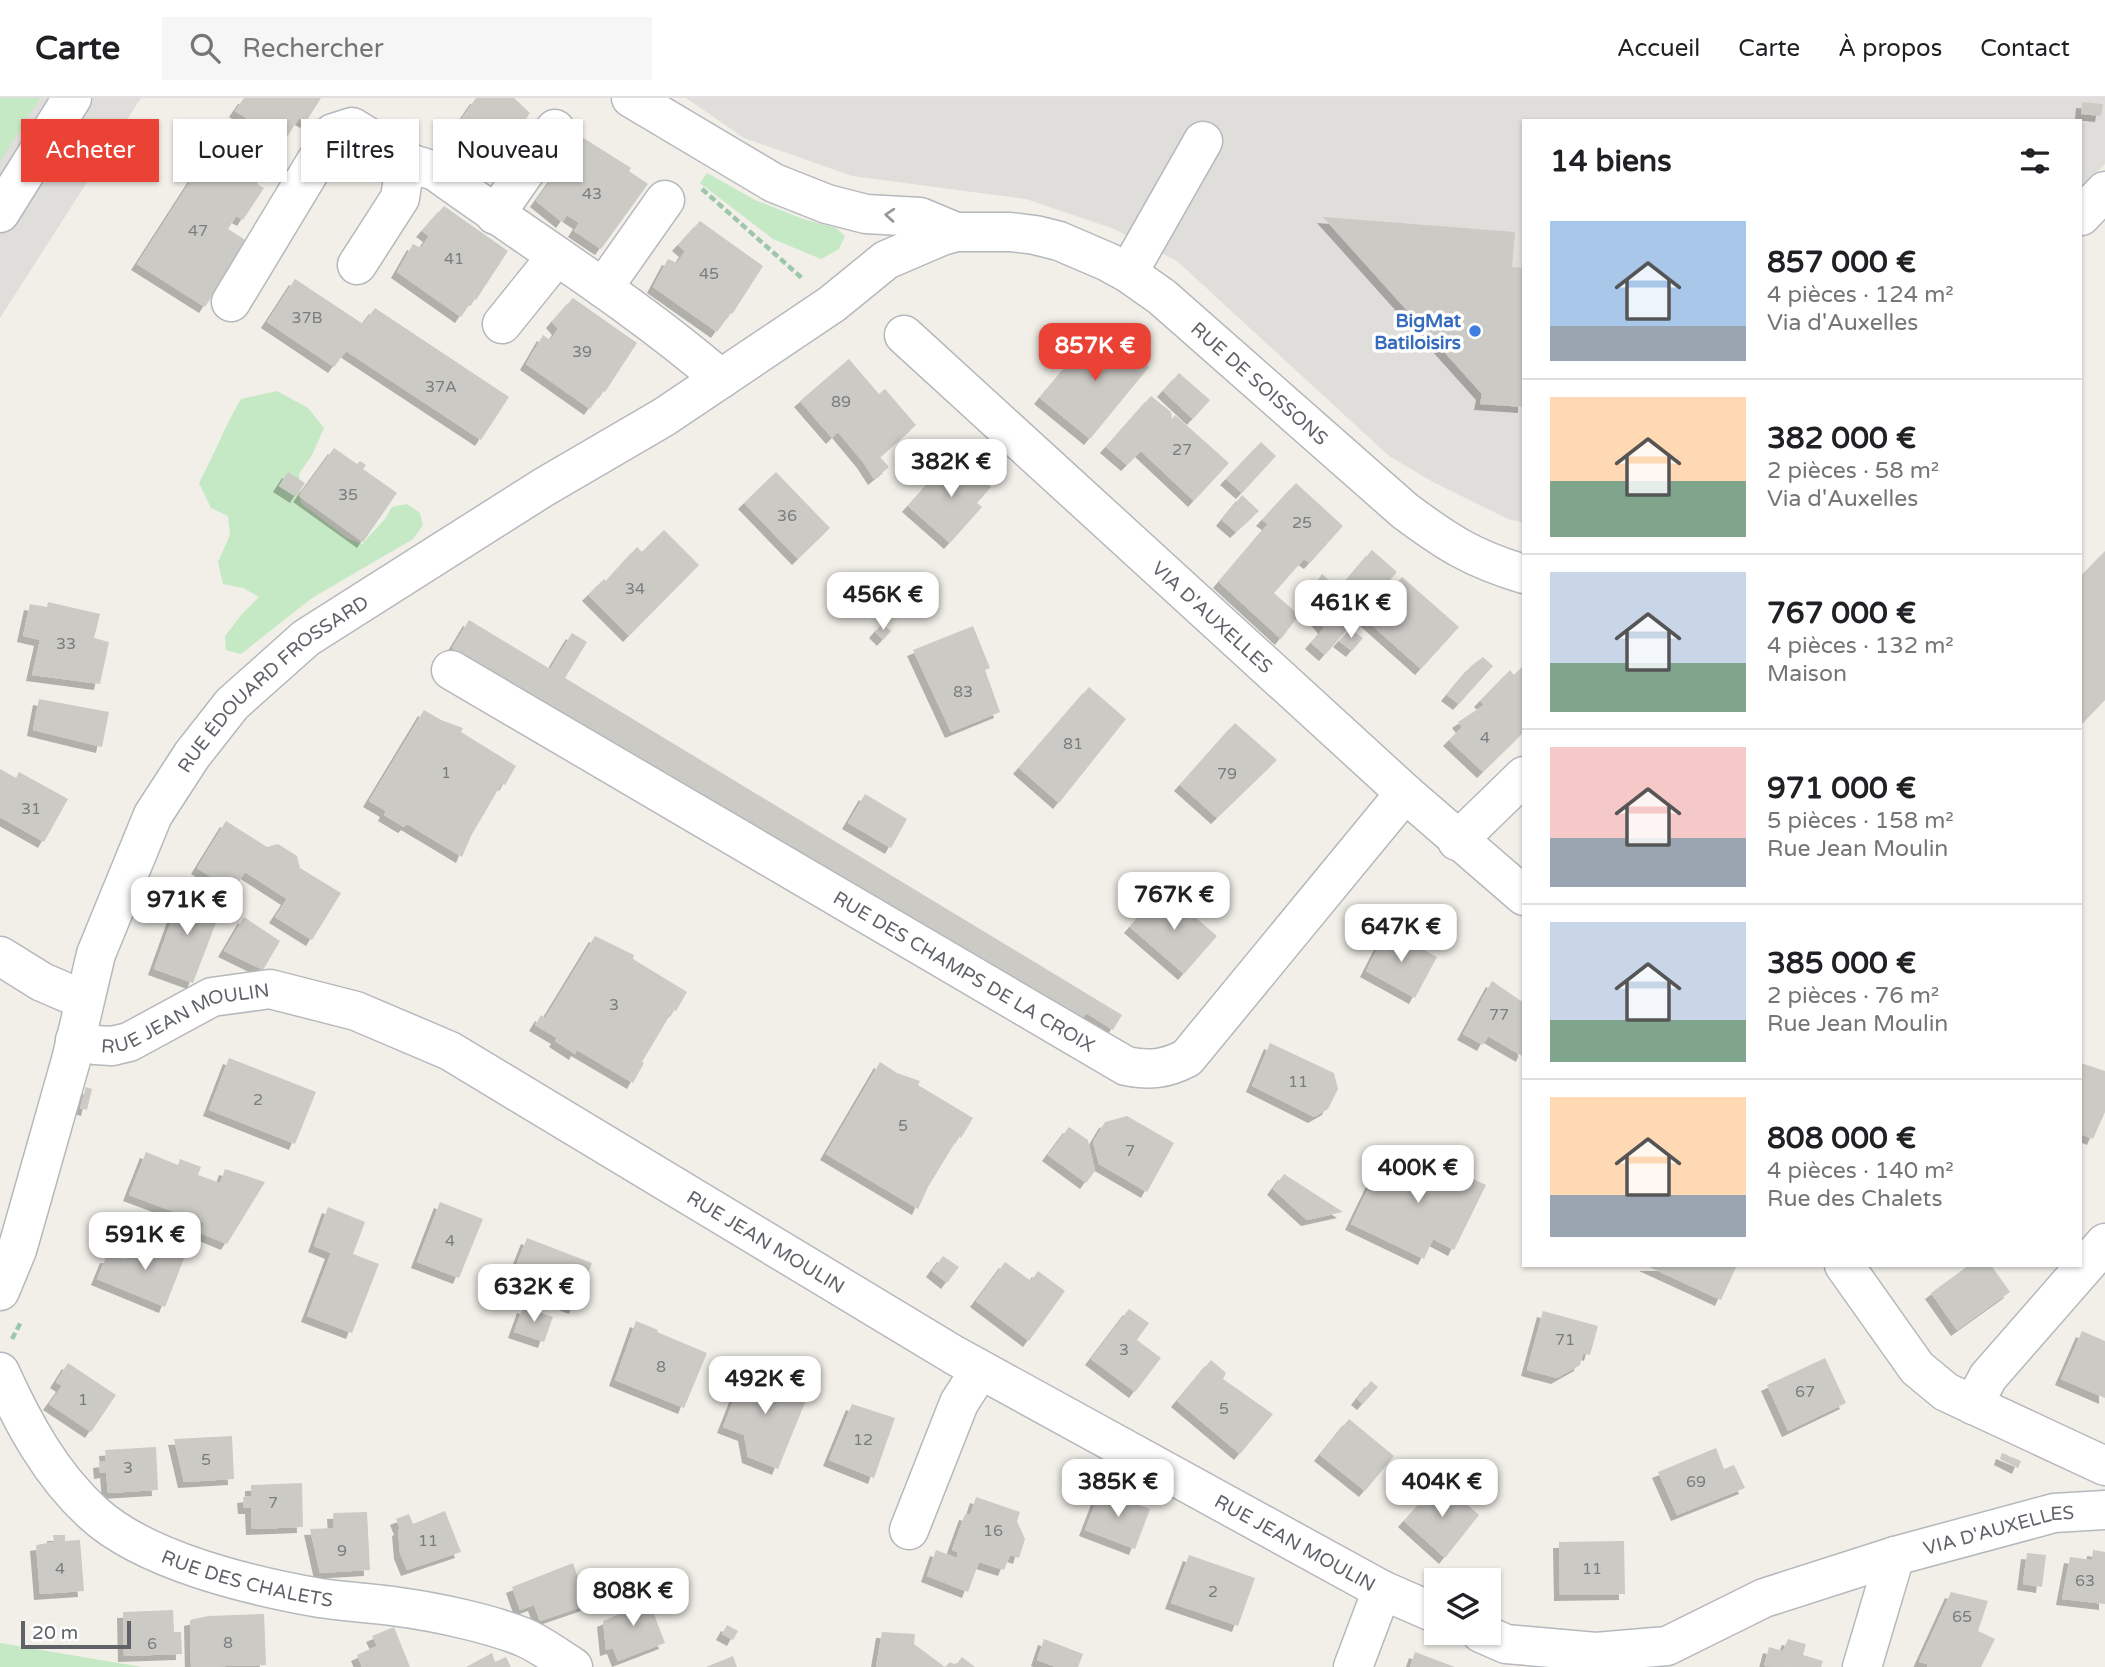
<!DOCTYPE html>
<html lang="fr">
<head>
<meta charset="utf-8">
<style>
  body { margin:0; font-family:"Varela Round",sans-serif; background:#f6f6f6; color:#202124; height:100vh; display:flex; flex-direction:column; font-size:26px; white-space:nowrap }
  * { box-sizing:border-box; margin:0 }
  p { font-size:23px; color:#757577 }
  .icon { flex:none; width:38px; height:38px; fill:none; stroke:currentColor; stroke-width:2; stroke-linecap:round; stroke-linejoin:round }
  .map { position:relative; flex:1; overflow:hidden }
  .sheet { position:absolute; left:1522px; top:21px; width:560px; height:1148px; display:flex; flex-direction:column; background:#fff; border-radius:0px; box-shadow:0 2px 5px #0004 }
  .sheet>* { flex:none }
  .top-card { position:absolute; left:21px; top:21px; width:665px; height:63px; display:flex; gap:14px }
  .buttons { position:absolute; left:1424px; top:1470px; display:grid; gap:14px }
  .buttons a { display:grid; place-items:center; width:77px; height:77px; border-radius:0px; background:#fff; box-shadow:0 2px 5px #0004; font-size:35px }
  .scale { position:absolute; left:21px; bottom:18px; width:110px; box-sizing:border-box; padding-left:7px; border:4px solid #5f6368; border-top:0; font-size:19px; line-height:24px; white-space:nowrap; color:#5f6368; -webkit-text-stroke:5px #fff; paint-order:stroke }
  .price { position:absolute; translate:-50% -60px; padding:0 16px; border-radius:14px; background:#fff; color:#222; font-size:23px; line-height:46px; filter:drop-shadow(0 2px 4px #0008) }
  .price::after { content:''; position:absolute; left:50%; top:42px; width:21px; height:16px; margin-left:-10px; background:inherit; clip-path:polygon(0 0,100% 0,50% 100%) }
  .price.current { background:#ea4335; color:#fff }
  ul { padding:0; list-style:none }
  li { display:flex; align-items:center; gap:21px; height:175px; padding:0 28px }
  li+li { border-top:2px solid #e0e0e0 }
  li span { display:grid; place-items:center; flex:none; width:196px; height:140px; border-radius:0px; color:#555 }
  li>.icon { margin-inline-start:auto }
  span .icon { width:84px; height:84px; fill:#fffc; stroke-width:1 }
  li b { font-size:30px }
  h2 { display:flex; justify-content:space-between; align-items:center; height:84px; padding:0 28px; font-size:30px }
  .tag { padding:0 24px; border-radius:0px; background:#fff; box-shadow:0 2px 5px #0004; font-size:24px; line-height:63px }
  .tag.current { background:#ea4335; color:#fff }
  header { display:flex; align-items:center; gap:42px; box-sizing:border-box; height:98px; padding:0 35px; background:#fff; border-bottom:2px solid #e0e0e0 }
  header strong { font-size:33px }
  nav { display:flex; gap:38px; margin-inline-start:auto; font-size:24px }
  .search { width:490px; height:63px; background:#f6f6f6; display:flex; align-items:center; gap:18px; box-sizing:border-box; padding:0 24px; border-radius:0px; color:#757577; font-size:26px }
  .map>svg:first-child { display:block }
</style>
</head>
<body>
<header>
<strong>Carte</strong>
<div class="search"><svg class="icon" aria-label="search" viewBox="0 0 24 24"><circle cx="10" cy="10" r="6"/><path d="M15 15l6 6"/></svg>Rechercher</div>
<nav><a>Accueil</a><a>Carte</a><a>À propos</a><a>Contact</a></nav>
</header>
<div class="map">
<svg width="2105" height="1569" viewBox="0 0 2105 1569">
  <defs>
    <filter id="shadow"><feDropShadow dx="-6" dy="6" stdDeviation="0" flood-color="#0004"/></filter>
  </defs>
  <rect width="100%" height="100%" fill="#f1efe8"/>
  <path fill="#e0deda" d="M0 0H141L0 220Z
    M686 0H2105V66L2081 90V23H1524V425L1508 421 1433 384 1389 358 1177 163 1114 131 1026 101 852 78 744 40Z"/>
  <path fill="#c5e8c5" d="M0 0H40L0 64Z
    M707 75 755 102 803 121 836 130 845 138 839 151 821 161 773 141 700 85Z
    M277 293 308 310 324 330 312 357 299 376 301 405 347 440 362 446 385 421 392 409 407 406 420 415 423 427 413 441 312 500 241 556 226 552 225 538 242 516 259 499 243 490 223 486 218 464 230 437 228 418 211 410 199 385C214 357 225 328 241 301Z
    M0 1545 142 1569H0Z"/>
  <path fill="#cccac5" filter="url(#shadow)" d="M244 0H321L306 24 299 20 284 44 235 13Z
    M476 0H514L530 15 515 37 522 42 502 72 486 61 493 50 458 26Z
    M2082 4 2103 6 2101 18 2081 16Z
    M224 31 272 62 257 86 264 90 243 122 236 118 228 131 247 143 205 209 137 166Z
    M582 39 631 70 629 73 648 86 601 151 574 133 579 125 567 117 562 124 536 103Z
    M444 108 508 153 476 202 474 200 461 219 397 174 413 146 421 150 429 138 422 133Z
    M1323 119 1515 134 1512 169 1524 170V309L1480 306 1482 296Z
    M700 123 763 168 733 215 730 216 717 234 653 189 668 161 677 165 685 153 678 147Z
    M295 181 363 226 375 210 509 299 481 342 346 253 334 269 267 224Z
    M573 200 637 245 605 294 603 293 590 311 526 266 543 237 550 242 558 231 552 224Z
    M1100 228 1149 269 1090 341 1040 300Z
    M849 261 879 296 885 291 916 327 880 359 889 369 874 381 863 364 838 334 832 340 800 303Z
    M1179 275 1210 302 1193 321 1163 293Z
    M1151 298 1171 314 1172 321 1175 317 1229 365 1194 403 1141 353 1127 367 1106 349Z
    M1261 344 1276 358 1242 395 1226 381Z
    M334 350 357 366 360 363 366 367 363 371 397 395 363 444 299 398Z
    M954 356 991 389 977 405 982 409 950 445 908 408Z
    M288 374 305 385 296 399 279 388Z
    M776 374 830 430 798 461 744 405Z
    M1296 385 1343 428 1310 465 1304 461 1274 495 1299 517 1281 541 1219 484 1268 426 1262 422Z
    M1242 397 1259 413 1236 434 1222 422Z
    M664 432 699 467 629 538 588 497 604 481 606 483 637 449 642 454Z
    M1372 452 1397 474 1325 557 1311 545 1324 530 1303 503 1322 476 1339 491Z
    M2105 453V602L2081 627V478Z
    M1402 479 1459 529 1421 571 1365 521Z
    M48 504 100 516 94 540 109 544 100 586 32 577 40 542 23 538 30 506 47 509Z
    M469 522 550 571 572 535 587 544 565 580 1122 917 1113 932 1086 915 1079 927 452 550Z
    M882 526 891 533 883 542 875 534Z
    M973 528 990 570 985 572 1000 614 951 634 913 552Z
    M1350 531 1363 540 1352 553 1339 543Z
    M1483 559 1493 568 1459 606 1447 597 1471 568Z
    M1524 567V634L1483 674 1449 642 1462 629 1458 624 1484 607 1480 603 1510 572 1514 577Z
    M1089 589 1126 621 1059 705 1019 670Z
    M39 601 109 614 102 649 33 632Z
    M424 612 441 622 463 630 461 634 516 668 505 687 502 685 471 738 462 759 407 726 404 729 384 717 386 713 369 703Z
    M1235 625 1277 662 1217 720 1180 687Z
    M0 671 16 680 19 674 68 701 44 744 0 719Z
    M865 696 907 721 891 750 848 725Z
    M226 723 267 749 278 746 297 758 300 770 341 795 312 842 275 819 287 801 245 774 233 793 197 770Z
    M1163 791 1217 838 1184 876 1130 829Z
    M175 792 222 809 193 885 154 871 177 807 170 805Z
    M244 819 280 843 263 872 224 853Z
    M1387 832 1437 859 1415 900 1366 873Z
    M595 838 634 857 633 861 687 894 676 913 673 912 642 964 644 965 633 985 577 952 575 956 555 943 557 940 535 927 541 917 545 920Z
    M1492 883 1524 905V953L1522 958 1488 938 1483 947 1463 936Z
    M1270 945 1334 975 1338 991 1328 1011 1314 1019 1252 988Z
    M229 960 316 994 295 1046 209 1012Z
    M880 964 897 975 920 983 918 987 973 1020 961 1040 959 1038 928 1089 918 1111 826 1056Z
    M2081 965 2105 973V1014L2093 1041 2081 1036Z
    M86 989 92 991 87 1012 80 1010Z
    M1127 1018 1174 1045 1147 1094 1099 1066 1093 1044 1105 1024Z
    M1069 1029 1088 1042 1095 1073 1086 1085 1048 1057Z
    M1412 1051 1425 1056 1422 1063 1453 1078 1456 1073 1486 1087 1454 1152 1433 1141 1424 1161 1351 1126 1385 1056 1405 1066Z
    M146 1054 178 1067 180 1061 201 1069 198 1077 220 1085 225 1071 265 1084 227 1146 200 1135 204 1125 129 1097Z
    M1284 1076 1343 1114 1307 1122 1273 1091Z
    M440 1104 483 1121 459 1180 417 1164Z
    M328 1109 365 1124 353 1156 379 1166 352 1235 307 1218 331 1155 314 1148Z
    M138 1140 185 1158 165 1209 97 1181 106 1159 130 1161Z
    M527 1140 592 1165 575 1210 509 1185Z
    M943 1158 959 1169 947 1185 932 1173Z
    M1005 1164 1031 1183 1038 1173 1065 1193 1029 1243 976 1203Z
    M1645 1167H1737L1721 1202Z
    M1969 1167H1991L2010 1194 1957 1232 1931 1195Z
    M523 1209 553 1219 544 1244 514 1234Z
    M1129 1211 1149 1225 1137 1242 1161 1260 1135 1294 1091 1261Z
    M1543 1213 1598 1228 1590 1257 1583 1255 1580 1267 1557 1280 1527 1272Z
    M636 1223 658 1232 657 1234 707 1255 684 1310 615 1282Z
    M2082 1233 2105 1243V1300L2061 1281Z
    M1825 1260 1846 1305 1788 1333 1767 1287Z
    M1211 1262 1226 1275 1223 1281 1273 1316 1240 1356 1177 1303Z
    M68 1265 116 1297 91 1334 49 1306 62 1288 56 1284Z
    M747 1268 781 1281 779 1286 808 1297 778 1371 748 1359 744 1337 723 1329Z
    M1371 1283 1378 1289 1363 1306 1357 1301Z
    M852 1306 895 1320 874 1380 829 1362Z
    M1349 1321 1394 1358 1365 1393 1320 1357Z
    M232 1338 234 1381 184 1384 174 1341Z
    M156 1349 158 1392 108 1395 106 1374 100 1375 99 1364 106 1363 105 1352Z
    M1716 1350 1724 1371 1734 1367 1745 1390 1677 1417 1658 1374Z
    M2002 1355 2021 1363 2018 1370 2000 1361Z
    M1440 1383 1479 1417 1445 1460 1404 1423Z
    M302 1385 303 1429 252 1431 251 1410H244L243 1399 251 1398V1387Z
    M1100 1393 1125 1402 1127 1395 1134 1398 1131 1404 1150 1411 1135 1451 1085 1432Z
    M976 1399 1020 1414 1017 1423 1025 1441 1019 1460 1010 1457 1004 1472 979 1464 968 1494 927 1478 936 1452 957 1460V1454L952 1452 965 1416 970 1417Z
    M445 1413 461 1454 407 1472 400 1455 398 1432 400 1431 396 1421 409 1416 413 1426Z
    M367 1414 370 1472 320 1475 310 1431 334 1430 333 1415Z
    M53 1437H65V1443L80 1442 84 1493 40 1496 36 1447 54 1444Z
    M1624 1443 1625 1496 1560 1497 1559 1444Z
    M2093 1452 2105 1454V1506L2062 1501 2070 1459 2092 1462Z
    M2027 1455 2046 1457 2042 1489 2023 1486Z
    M1189 1457 1255 1480 1238 1528 1171 1505Z
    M573 1465 587 1507 540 1523 534 1507 520 1512 512 1489Z
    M644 1490 665 1545 618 1563 613 1550 606 1552 603 1523 629 1512 623 1498Z
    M1951 1494 1988 1503 1978 1533 1995 1541 1981 1569H1927L1928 1566 1919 1564Z
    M173 1512 174 1534H181L182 1556 124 1558 123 1514Z
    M264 1516 266 1567 191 1569 190 1522 208 1518Z
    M727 1527 738 1533 733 1542 722 1536Z
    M394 1529 410 1569H362L357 1557 377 1548 372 1538Z
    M882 1534 915 1536 914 1546 945 1569 950 1564 956 1567 962 1559 975 1569H876Z
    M1044 1541 1083 1556 1078 1569H1056L1037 1562Z
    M1788 1541 1806 1546 1803 1557 1823 1563 1821 1569 1764 1568 1769 1549 1783 1553Z
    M1415 1554 1455 1569H1410Z
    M492 1555 495 1564 506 1559 511 1569H466Z
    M733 1558 737 1569H706Z"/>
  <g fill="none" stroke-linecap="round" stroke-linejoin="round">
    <defs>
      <g id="minor">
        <path d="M631 0 774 85 827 106 866 116 920 119 956 134"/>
        <path d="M0 115 72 0"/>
        <path d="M495 117 555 31"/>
        <path d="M2081 118 2105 93"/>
        <path d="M357 167 400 100 403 80 412 66"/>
        <path d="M1128 175 1203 43"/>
        <path d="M603 190 665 102"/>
        <path d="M231 204 333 35 352 29 412 66 435 73C530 142 632 204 721 281"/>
        <path d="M502 226 556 159"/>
        <path id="s1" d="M904 237 1405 695 1524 798"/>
        <path id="s2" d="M451 572 1126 968C1149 973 1166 971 1187 960L1405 695"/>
        <path d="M1457 743 1524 678"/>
        <path d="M0 858 42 884 84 902"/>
        <path id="s3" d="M75 942 95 947 112 948 129 944 212 899 270 891 356 913 450 953 954 1257 1382 1492 1437 1516"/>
        <path d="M1844 1167 1917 1270 1946 1294 2105 1368"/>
        <path id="s4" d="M0 1193 17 1152 31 1103 71 962 96 856 153 717 192 657 232 606 306 540 544 389 664 319 832 206 886 162 942 138 956 134H1010L1035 137 1059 143 1108 164 1128 175 1162 199 1405 413C1448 445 1473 461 1524 476"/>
        <path id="s5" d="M0 1274C23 1325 51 1377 93 1415 145 1463 251 1488 320 1500 346 1504 373 1505 399 1509 436 1514 488 1525 523 1539 540 1546 557 1559 573 1569"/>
        <path d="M1973 1307 1988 1279 2105 1145"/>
        <path d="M909 1432 959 1305 980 1272"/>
        <path id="s6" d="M1481 1535 1506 1546 1596 1554 1667 1548 1764 1500 1895 1458 2054 1415 2105 1412"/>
        <path d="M1353 1569 1382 1492"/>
        <path d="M1862 1569 1895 1458"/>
      </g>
    </defs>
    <use href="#minor" stroke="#b5b8bc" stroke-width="41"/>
    <path stroke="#9cc7a9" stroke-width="4.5" stroke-dasharray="7 3.5" stroke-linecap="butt" d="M702 91 803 181
      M12 1241 21 1224"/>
    <use href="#minor" stroke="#fff" stroke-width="38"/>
  </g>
  <defs><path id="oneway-chevron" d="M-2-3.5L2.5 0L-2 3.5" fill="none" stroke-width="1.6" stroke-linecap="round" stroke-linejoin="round" transform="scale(1.75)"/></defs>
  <use stroke="#979a9d" href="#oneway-chevron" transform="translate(890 117) rotate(-176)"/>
  <circle fill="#3f7fe0" stroke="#fff" stroke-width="2.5" cx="1475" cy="233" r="7"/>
  <g text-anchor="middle" stroke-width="7" stroke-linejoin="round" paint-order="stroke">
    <g font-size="16" fill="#7a7d7f">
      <text x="592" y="101">43</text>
      <text x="198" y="138">47</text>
      <text x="454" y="166">41</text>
      <text x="709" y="181">45</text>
      <text x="307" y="225">37B</text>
      <text x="582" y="259">39</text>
      <text x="441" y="294">37A</text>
      <text x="841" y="309">89</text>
      <text x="1182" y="357">27</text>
      <text x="348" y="402">35</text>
      <text x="787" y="423">36</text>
      <text x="1302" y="430">25</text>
      <text x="635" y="496">34</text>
      <text x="66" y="551">33</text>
      <text x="963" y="599">83</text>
      <text x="1485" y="645">4</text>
      <text x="1073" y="651">81</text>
      <text x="446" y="680">1</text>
      <text x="1227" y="681">79</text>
      <text x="31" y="716">31</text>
      <text x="614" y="912">3</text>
      <text x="1499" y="922">77</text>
      <text x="1298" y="989">11</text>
      <text x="258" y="1007">2</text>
      <text x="903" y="1033">5</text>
      <text x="1130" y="1058">7</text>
      <text x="450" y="1148">4</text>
      <text x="1565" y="1247">71</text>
      <text x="1124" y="1257">3</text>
      <text x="661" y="1274">8</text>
      <text x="1805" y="1299">67</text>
      <text x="83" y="1307">1</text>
      <text x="1224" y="1316">5</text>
      <text x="863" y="1347">12</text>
      <text x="206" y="1367">5</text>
      <text x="128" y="1375">3</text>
      <text x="1696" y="1389">69</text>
      <text x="273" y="1410">7</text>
      <text x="993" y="1438">16</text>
      <text x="428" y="1448">11</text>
      <text x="342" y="1458">9</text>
      <text x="60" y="1476">4</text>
      <text x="1592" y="1476">11</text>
      <text x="2085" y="1488">63</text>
      <text x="1213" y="1499">2</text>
      <text x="1962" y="1524">65</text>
      <text x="228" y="1550">8</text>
      <text x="152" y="1551">6</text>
    </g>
    <g font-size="19" font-weight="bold" fill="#366cbe" stroke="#fff" text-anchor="end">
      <text x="1461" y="229">BigMat<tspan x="1461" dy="22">Batiloisirs</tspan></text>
    </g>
    <g font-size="19" fill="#5f6368" stroke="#fff">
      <text dy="7" stroke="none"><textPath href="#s4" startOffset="1857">RUE DE SOISSONS</textPath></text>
      <text dy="7" stroke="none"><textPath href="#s1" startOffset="418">VIA D'AUXELLES</textPath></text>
      <text dy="7" stroke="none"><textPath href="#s4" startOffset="681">RUE ÉDOUARD FROSSARD</textPath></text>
      <text dy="7" stroke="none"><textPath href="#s2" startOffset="595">RUE DES CHAMPS DE LA CROIX</textPath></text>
      <text dy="7" stroke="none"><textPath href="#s3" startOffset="117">RUE JEAN MOULIN</textPath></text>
      <text dy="7" stroke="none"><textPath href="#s3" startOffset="768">RUE JEAN MOULIN</textPath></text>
      <text dy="7" stroke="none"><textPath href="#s6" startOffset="542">VIA D'AUXELLES</textPath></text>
      <text dy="7" stroke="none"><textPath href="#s3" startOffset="1377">RUE JEAN MOULIN</textPath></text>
      <text dy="7" stroke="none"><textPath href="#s5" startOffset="340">RUE DES CHALETS</textPath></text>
    </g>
  </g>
</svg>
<div class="buttons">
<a><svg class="icon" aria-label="layers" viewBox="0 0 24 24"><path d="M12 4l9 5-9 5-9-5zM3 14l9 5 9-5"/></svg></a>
</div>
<div class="scale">20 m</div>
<b class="price current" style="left:1095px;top:285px">857K €</b>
<b class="price" style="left:951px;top:401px">382K €</b>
<b class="price" style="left:883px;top:534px">456K €</b>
<b class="price" style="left:1351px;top:542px">461K €</b>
<b class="price" style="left:1174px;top:834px">767K €</b>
<b class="price" style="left:187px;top:839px">971K €</b>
<b class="price" style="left:1401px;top:866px">647K €</b>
<b class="price" style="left:1418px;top:1107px">400K €</b>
<b class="price" style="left:145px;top:1174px">591K €</b>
<b class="price" style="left:534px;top:1226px">632K €</b>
<b class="price" style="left:765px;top:1318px">492K €</b>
<b class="price" style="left:1118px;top:1421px">385K €</b>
<b class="price" style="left:1442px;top:1421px">404K €</b>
<b class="price" style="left:633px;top:1530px">808K €</b>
<div class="top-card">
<a class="tag current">Acheter</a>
<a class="tag">Louer</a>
<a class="tag">Filtres</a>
<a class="tag">Nouveau</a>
</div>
<section class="sheet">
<h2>14 biens<svg class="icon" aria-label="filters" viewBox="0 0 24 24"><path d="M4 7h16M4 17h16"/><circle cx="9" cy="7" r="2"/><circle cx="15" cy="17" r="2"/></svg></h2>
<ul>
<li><span style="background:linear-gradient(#a9c7e8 75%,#9aa5b1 0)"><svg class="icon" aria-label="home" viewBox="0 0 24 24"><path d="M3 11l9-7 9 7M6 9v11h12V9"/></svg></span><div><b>857 000 €</b><p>4 pièces · 124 m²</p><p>Via d'Auxelles</p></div></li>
<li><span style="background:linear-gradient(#ffd9b3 60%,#7fa58c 0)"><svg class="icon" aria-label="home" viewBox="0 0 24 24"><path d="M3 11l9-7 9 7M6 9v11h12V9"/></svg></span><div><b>382 000 €</b><p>2 pièces · 58 m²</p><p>Via d'Auxelles</p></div></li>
<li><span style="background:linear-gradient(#c9d6e8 65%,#7fa58c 0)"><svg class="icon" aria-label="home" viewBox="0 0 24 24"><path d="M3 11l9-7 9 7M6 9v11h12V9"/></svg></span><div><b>767 000 €</b><p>4 pièces · 132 m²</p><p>Maison</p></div></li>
<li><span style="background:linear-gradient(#f6c9c9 65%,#9aa5b1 0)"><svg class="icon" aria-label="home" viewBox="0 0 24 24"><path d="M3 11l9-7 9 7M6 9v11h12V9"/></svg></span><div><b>971 000 €</b><p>5 pièces · 158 m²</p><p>Rue Jean Moulin</p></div></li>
<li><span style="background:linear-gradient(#c9d6e8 70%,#7fa58c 0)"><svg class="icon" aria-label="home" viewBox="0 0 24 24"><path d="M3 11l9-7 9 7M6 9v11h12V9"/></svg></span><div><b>385 000 €</b><p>2 pièces · 76 m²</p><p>Rue Jean Moulin</p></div></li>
<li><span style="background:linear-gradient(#ffd9b3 70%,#9aa5b1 0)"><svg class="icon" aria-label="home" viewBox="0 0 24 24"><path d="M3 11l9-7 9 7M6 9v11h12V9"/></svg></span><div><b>808 000 €</b><p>4 pièces · 140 m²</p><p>Rue des Chalets</p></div></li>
</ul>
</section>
</div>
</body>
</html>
